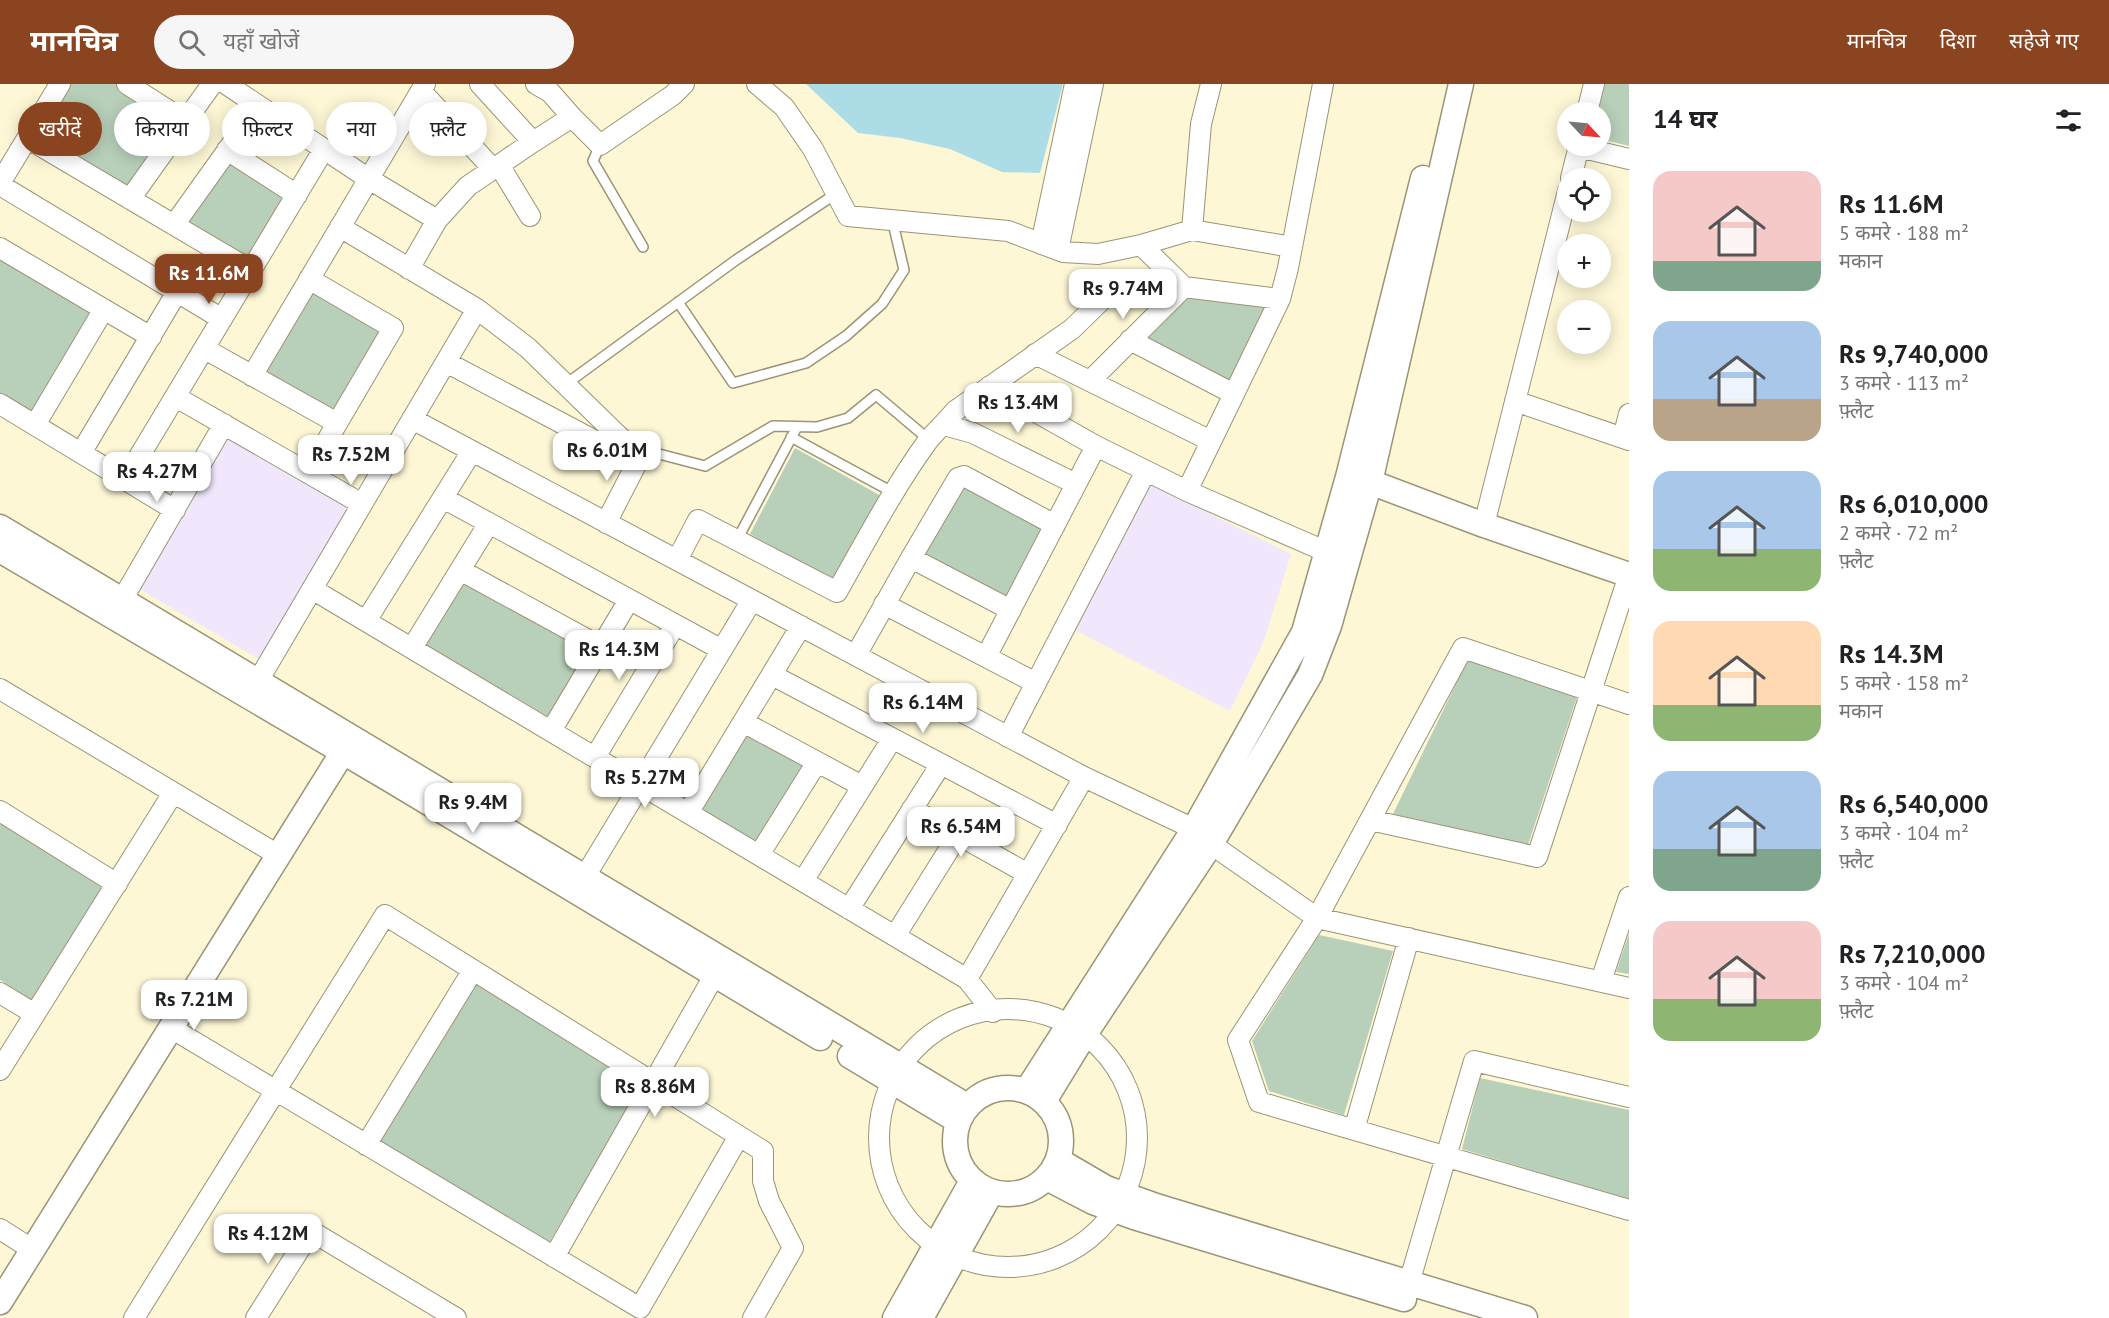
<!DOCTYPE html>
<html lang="hi">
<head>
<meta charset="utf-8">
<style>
  body { margin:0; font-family:"PT Sans","Noto Sans Devanagari",sans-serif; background:#f6f6f6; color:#202124; height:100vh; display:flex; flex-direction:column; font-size:22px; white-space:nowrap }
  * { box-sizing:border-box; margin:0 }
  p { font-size:20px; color:#757577 }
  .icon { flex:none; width:33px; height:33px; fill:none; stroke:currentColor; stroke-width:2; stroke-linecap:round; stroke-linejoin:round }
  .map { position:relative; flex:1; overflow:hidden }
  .sheet { display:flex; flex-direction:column; background:#fff; width:480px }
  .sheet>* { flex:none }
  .hud { position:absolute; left:18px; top:18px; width:570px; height:54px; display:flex; gap:12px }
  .needle { width:39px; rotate:116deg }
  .buttons { position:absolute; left:1557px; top:18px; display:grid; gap:12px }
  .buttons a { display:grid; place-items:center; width:54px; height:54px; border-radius:50%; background:#fff; box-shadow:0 3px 15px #0003; font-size:30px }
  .price { position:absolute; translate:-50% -51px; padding:0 14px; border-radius:12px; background:#fff; color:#222; font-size:20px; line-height:39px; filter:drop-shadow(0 2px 3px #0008) }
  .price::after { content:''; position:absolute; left:50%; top:36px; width:18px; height:14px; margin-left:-9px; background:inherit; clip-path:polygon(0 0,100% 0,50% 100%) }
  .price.on { background:#8a4420; color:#fff }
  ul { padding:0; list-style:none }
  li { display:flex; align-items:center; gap:18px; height:150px; padding:0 24px }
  li span { display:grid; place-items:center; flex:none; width:168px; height:120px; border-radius:18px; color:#555 }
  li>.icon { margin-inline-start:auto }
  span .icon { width:72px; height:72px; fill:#fffc; stroke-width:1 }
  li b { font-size:26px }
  h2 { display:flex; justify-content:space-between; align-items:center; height:72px; padding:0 24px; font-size:26px }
  .pill { padding:0 21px; border-radius:27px; background:#fff; box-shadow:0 3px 15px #0003; font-size:21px; line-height:54px }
  .pill.on { background:#8a4420; color:#fff }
  header { display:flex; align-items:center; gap:36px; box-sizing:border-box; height:84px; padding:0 30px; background:#8a4420; color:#fff }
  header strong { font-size:28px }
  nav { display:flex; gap:33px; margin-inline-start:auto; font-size:21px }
  .search { width:420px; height:54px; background:#f6f6f6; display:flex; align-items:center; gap:15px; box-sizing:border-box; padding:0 21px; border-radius:33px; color:#757577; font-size:22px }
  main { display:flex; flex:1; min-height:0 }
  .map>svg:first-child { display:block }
</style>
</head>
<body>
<header>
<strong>मानचित्र</strong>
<div class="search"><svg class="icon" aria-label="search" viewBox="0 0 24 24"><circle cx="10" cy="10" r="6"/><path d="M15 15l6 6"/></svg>यहाँ खोजें</div>
<nav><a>मानचित्र</a><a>दिशा</a><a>सहेजे गए</a></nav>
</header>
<main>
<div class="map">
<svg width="1629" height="1234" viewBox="0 0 1629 1234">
  <rect width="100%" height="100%" fill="#fdf7d6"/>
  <path fill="#f0e7fd" d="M229 353 351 424 259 575 139 505Z
    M1148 399 1291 470 1263 559 1230 627 1071 544Z"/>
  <path fill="#b8d0ba" d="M70 0H118L178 37 130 106 41 53Z
    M1605 0H1629V62L1601 55 1600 28H1598Z
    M229 73 287 113 248 177 183 139Z
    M0 169 96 227 33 329 0 309Z
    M312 204 383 246 332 331 262 289Z
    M1192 210 1270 222 1232 301 1142 257Z
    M795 364 881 412 836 497 750 450Z
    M961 399 1047 444 1008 517 919 470Z
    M463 494 591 565 550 635 424 560Z
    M1468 575 1577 613 1528 761 1393 730Z
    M746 644 811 680 760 762 697 725Z
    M0 739 104 803 34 917 0 896Z
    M1629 850V890L1616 888Z
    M1319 851 1393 867 1344 1031 1269 1007 1252 957Z
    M476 898 641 1002 549 1159 378 1059Z
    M1480 994 1629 1026V1116L1462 1065Z"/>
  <path fill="#acdde6" d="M806 0H1063L1040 89 1002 88 950 65 900 54 858 49Z"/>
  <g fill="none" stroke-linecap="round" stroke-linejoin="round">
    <defs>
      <path id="service" d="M600 61 593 77 643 163
        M678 218 733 299 806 279 846 252 882 220 904 186 892 135
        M566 300 736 176 837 109
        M791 353 894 409
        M640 373 659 370 705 382 773 342 817 343 848 334 876 311 928 355
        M737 456 797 343"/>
      <path id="minor" d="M127 0 185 37
        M226 0 369 95 437 136
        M480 0 533 58 572 33 600 61 673 11 684 0
        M536 0 550 8 572 33
        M757 0 784 23 813 65 848 132 1008 147 1063 168 1098 170 1141 161 1192 146 1292 163
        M421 7 493 85
        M1587 28 1594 0
        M27 54 252 187
        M1579 63 1629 75
        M227 66 297 111
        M499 81 530 132
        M1571 94 1579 62
        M0 99 60 0
        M0 101 222 235
        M130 115 212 0
        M174 141 259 22
        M340 143 477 225 528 264 640 373 606 439
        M1192 146 1201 40 1211 0
        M1041 160 1075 0
        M1141 161 1184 203 1280 215
        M0 164 151 253
        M1058 166 1093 0
        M409 185 437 136 468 102 533 58
        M1130 256 1234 310
        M205 265 337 339
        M1035 270 1211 357
        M446 278 637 379
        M252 292 425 0
        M1090 297 1184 203
        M990 302 1096 362 1187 407 1327 468
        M176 313 362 420
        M1515 317 1629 356
        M0 320 175 426
        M412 335 1084 693 1194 745 1211 760 1317 834 1629 904
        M35 341 104 225
        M944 341 973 349 1076 400
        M1623 354 1629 330
        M81 369 177 208
        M308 389 393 244 309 195
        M125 396 324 65
        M1187 407 1280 215 1288 184 1323 0
        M443 414 722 566
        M1484 441 1568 107
        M911 474 1011 526
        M677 476 698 436 837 508C866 457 893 405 927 358 935 347 947 338 955 327L1072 245 1114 204
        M460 486 601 563
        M312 505 967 895 993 928
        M122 516 224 340
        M884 520 1036 599
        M366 537 472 367
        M412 564 489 439
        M856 571 911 474 958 394 964 392 1055 441
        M986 573 1096 362
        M772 591 1057 741
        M258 597 477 225
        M0 605 278 771
        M1629 620 1463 564 1317 834 1238 956 1259 1018 1629 1126
        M743 638 862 702
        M551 647 629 516
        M1008 653 1146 387
        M595 673 675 541
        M912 725 1028 790
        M0 727 117 800
        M688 729 801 542
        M1370 736 1537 773 1629 491
        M759 771 817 678
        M803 797 892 655
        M578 804 752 516
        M849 825 941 680
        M895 852 958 751
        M967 895 1084 693
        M1601 897 1629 813
        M0 909 35 930
        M879 1054a129 129 0 1 1 258 0a129 129 0 1 1-258 0Z
        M171 944 640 1224 739 1052
        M0 986 173 709
        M1354 1046 1409 854
        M366 1061 473 886
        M0 1145 33 1166
        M554 1173 722 878
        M1409 1199 1474 977 1629 1013
        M134 1234 385 831 763 1067V1097L769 1117 793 1164 753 1234
        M256 1234 311 1147 456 1234"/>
      <path id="tertiary" d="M1356 395 1370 398 1484 441 1629 491
        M0 443 967 1022
        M0 466 389 695 820 954
        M850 972 958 1037
        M955 1057a53 53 0 1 1 106 0a53 53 0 1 1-106 0Z
        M1027 1006 1194 745 1304 548 1348 393 1423 94
        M1044 1017 1085 950 1211 760 1310 591 1329 542 1370 398 1461 0
        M1058 1076 1106 1104 1156 1122 1525 1234
        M1047 1094 1093 1118 1134 1133 1404 1215
        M0 1218 351 655
        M895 1234 972 1097
        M921 1234 991 1109"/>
    </defs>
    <use href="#service" stroke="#9b9476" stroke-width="12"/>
    <use href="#minor" stroke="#9b9476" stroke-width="22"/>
    <use href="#tertiary" stroke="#9b9476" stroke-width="27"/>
    <use href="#service" stroke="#fff" stroke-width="9"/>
    <use href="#minor" stroke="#fff" stroke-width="20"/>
    <use href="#tertiary" stroke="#fff" stroke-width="24"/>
  </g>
</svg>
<div class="buttons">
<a><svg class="needle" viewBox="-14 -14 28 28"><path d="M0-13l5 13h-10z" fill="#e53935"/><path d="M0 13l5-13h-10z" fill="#757577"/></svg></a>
<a><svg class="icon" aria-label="locate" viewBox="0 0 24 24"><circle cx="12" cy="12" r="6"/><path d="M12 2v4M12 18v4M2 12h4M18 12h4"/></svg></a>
<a>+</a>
<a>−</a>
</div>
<b class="price on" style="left:209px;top:221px">Rs 11.6M</b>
<b class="price" style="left:1123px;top:236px">Rs 9.74M</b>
<b class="price" style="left:1018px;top:350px">Rs 13.4M</b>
<b class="price" style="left:607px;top:398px">Rs 6.01M</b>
<b class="price" style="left:351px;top:402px">Rs 7.52M</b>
<b class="price" style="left:157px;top:419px">Rs 4.27M</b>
<b class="price" style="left:619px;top:597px">Rs 14.3M</b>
<b class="price" style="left:923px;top:650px">Rs 6.14M</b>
<b class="price" style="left:645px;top:725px">Rs 5.27M</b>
<b class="price" style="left:473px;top:750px">Rs 9.4M</b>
<b class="price" style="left:961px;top:774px">Rs 6.54M</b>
<b class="price" style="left:194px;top:947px">Rs 7.21M</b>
<b class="price" style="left:655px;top:1034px">Rs 8.86M</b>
<b class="price" style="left:268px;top:1181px">Rs 4.12M</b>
<div class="hud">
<a class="pill on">खरीदें</a>
<a class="pill">किराया</a>
<a class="pill">फ़िल्टर</a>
<a class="pill">नया</a>
<a class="pill">फ़्लैट</a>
</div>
</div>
<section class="sheet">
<h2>14 घर<svg class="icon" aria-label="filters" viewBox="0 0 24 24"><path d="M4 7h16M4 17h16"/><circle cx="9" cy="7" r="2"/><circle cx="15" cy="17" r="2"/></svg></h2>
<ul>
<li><span style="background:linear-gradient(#f6c9c9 75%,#7fa58c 0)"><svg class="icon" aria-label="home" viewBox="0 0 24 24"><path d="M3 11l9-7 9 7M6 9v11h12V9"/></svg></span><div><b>Rs 11.6M</b><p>5 कमरे · 188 m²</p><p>मकान</p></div></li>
<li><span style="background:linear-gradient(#a9c7e8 65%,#b9a48a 0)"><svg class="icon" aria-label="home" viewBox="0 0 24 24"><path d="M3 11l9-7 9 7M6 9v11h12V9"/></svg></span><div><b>Rs 9,740,000</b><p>3 कमरे · 113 m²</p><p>फ़्लैट</p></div></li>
<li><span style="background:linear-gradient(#a9c7e8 65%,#8fb573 0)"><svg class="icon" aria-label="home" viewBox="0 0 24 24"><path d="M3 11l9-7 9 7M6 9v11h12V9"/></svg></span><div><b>Rs 6,010,000</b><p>2 कमरे · 72 m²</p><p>फ़्लैट</p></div></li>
<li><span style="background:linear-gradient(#ffd9b3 70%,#8fb573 0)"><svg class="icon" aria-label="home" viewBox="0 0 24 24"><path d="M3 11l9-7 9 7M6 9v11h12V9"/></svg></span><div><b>Rs 14.3M</b><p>5 कमरे · 158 m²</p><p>मकान</p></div></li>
<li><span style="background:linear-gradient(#a9c7e8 65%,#7fa58c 0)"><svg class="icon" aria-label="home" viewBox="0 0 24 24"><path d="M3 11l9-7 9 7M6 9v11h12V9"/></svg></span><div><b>Rs 6,540,000</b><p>3 कमरे · 104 m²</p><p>फ़्लैट</p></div></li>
<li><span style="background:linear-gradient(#f6c9c9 65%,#8fb573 0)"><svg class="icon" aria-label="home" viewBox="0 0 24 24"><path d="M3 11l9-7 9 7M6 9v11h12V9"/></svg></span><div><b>Rs 7,210,000</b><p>3 कमरे · 104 m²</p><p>फ़्लैट</p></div></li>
</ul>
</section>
</main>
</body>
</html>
